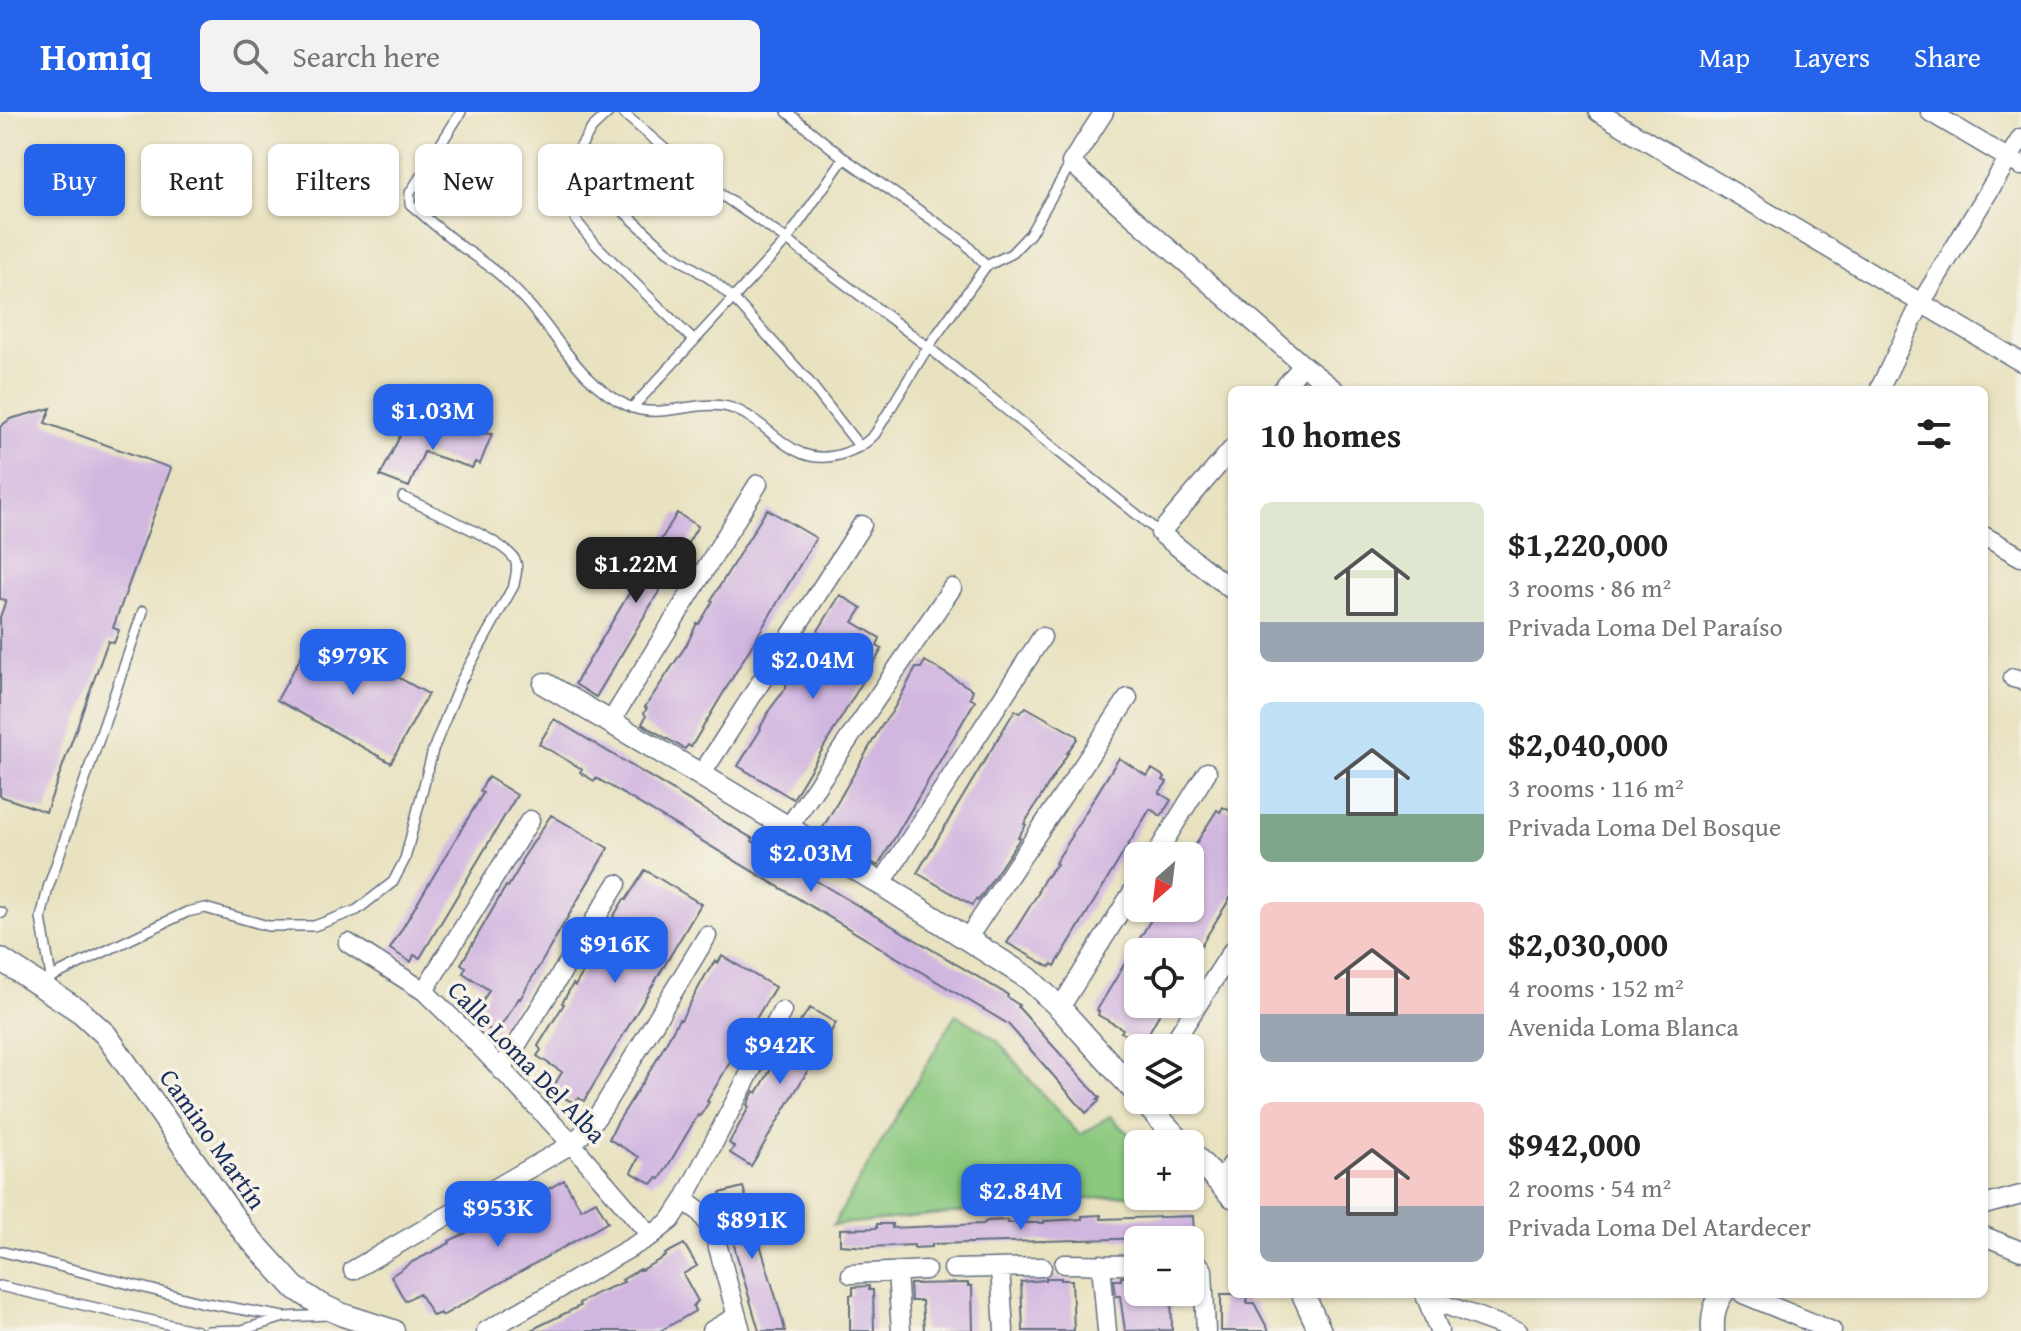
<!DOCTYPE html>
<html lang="en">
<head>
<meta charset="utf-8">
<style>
  body { margin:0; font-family:"Gentium Book Plus",serif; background:#f2f2f2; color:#222; height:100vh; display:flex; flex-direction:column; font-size:30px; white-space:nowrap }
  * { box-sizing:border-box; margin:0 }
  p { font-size:26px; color:#767676 }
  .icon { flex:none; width:44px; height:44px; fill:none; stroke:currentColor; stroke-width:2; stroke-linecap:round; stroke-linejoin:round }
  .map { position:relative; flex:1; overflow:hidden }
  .side { position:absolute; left:1228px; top:274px; width:760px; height:912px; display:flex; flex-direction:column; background:#fff; border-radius:12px; box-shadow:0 2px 6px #0004 }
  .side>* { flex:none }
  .hud { position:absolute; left:24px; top:32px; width:760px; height:72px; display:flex; gap:16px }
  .needle { width:52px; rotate:208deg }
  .tools { position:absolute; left:1124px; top:730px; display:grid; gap:16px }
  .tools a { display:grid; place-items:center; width:80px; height:80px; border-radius:12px; background:#fff; box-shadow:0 2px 6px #0004; font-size:40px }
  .price { position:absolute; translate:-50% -68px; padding:0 18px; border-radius:16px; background:#2563eb; color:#fff; font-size:26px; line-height:52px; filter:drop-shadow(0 2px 4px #0008) }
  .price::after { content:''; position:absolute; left:50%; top:48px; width:24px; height:18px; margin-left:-12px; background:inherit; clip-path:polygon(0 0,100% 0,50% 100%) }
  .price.active { background:#222; color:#fff }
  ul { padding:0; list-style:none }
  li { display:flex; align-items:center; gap:24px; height:200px; padding:0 32px }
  li span { display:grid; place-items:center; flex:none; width:224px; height:160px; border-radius:12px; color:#555 }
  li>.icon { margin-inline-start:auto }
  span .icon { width:96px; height:96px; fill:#fffc; stroke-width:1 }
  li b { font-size:34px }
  h2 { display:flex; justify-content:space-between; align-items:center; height:96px; padding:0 32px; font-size:34px }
  .pill { padding:0 28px; border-radius:12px; background:#fff; box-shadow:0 2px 6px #0004; font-size:28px; line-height:72px }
  .pill.active { background:#2563eb; color:#fff }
  header { display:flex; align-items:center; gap:48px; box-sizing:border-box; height:112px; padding:0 40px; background:#2563eb; color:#fff }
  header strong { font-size:38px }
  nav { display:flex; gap:44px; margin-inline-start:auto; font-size:28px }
  .search { width:560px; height:72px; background:#f2f2f2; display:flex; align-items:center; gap:20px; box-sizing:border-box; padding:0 28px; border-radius:12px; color:#767676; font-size:30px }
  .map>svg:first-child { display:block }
</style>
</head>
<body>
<header>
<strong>Homiq</strong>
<div class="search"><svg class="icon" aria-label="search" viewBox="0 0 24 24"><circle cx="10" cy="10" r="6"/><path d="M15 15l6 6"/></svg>Search here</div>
<nav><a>Map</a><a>Layers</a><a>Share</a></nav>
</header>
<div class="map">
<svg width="2021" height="1219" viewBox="0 0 2021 1219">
  <rect width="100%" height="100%" fill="#f7f3e8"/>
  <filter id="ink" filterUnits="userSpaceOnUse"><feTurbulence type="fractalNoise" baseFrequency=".0125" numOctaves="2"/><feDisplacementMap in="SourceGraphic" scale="16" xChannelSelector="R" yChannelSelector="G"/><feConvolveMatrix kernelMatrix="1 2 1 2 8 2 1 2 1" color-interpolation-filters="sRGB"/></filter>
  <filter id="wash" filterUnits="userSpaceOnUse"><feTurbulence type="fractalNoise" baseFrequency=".006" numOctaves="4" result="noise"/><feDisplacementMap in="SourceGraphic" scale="32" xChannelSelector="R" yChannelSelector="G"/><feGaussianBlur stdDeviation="1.8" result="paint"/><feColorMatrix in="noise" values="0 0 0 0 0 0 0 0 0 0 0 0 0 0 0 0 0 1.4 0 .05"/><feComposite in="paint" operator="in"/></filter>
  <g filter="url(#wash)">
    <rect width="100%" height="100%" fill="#e8e2c0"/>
    <path fill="#8ac87e" stroke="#527c6e" stroke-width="2" d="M956 902 998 929 1035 974 1080 1023 1110 1004 1139 1032 1138 1082 833 1113Z"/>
    <g id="blocks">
      <path fill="#d1b6e0" d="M51 296 45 311 171 356 113 516 119 518 114 531 108 529 46 700 0 684V505L6 488 0 487V315L10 307Z
        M408 318 437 324V318L492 322 480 352 475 350 472 356 424 340 409 375 380 364 402 320 407 322Z
        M767 397 816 426 700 620 691 635 688 633 685 637 642 612 646 604 644 601 647 596 645 595 687 532 697 511 699 512 713 489 711 488Z
        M677 401 698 414 596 585 575 572Z
        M840 483 862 496 853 510 880 526 877 534 882 537 793 687 738 654 761 617 760 616 770 597 786 576V573L812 533 813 531 811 530Z
        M315 519 428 582 391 651 277 588Z
        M925 549 973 578 970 586 975 589 878 754 821 719 882 613 892 600 916 556H921Z
        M1026 595 1077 624V627L1067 641H1068L1024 712 1026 713 1018 725 1020 726 978 789 976 787 972 793 917 761 1015 598 1020 601Z
        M554 607 753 727 752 729 793 755 1008 883 1007 885 1019 893 1018 895 1100 986 1097 988 1099 989 1086 1001 1008 912 610 674 596 666 594 669 580 660 582 657 539 632Z
        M1119 646 1147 664 1152 657 1165 665 1163 668 1167 670 1159 681 1171 688 1161 704 1150 697 1055 854 1052 852 1050 855 1007 831 1039 780 1038 779 1045 766 1057 752 1055 751 1073 723 1072 722Z
        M488 665 517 683 420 846 414 843 411 850 409 849 390 837 483 681 480 679Z
        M1223 695 1232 700V783L1197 840H1138V892H1165L1142 933 1121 920 1123 917 1098 903 1099 900 1097 898 1158 796H1190V741L1217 698 1220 700Z
        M551 703 608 736 520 887 519 886 501 914 498 913 494 920 473 907 489 878 463 861 466 855 461 852 506 774 508 775 521 753V749Z
        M645 758 701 792 584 989 579 986 574 991 561 984 552 993 546 987 562 960 537 944 541 938 538 934 564 892 562 891 573 872 575 874 590 849 588 848 600 827 615 806 613 805 624 787 626 788Z
        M722 844 775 875 707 989 709 990 700 1004 698 1003 660 1067 657 1066 652 1072 631 1060 639 1045 609 1027 617 1011 656 949 679 907 681 908 705 864 715 849 718 851Z
        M810 896 836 911 751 1054 730 1041 734 1035 729 1031 749 995 747 993 754 979 757 981 773 954 775 955 800 910Z
        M564 1068 581 1097 596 1089 608 1110 442 1204 441 1201 438 1202 433 1204 419 1181 405 1189 391 1164 412 1150 450 1131 449 1129 468 1120 540 1078 543 1080Z
        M743 1075 782 1206 785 1219H759L737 1144 720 1081Z
        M1101 1103V1107L1193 1104 1194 1122H1192V1124L1187 1125 932 1132V1135L914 1136V1133L868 1135 840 1133V1117L877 1116V1112H892V1116L983 1112 987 1109 1007 1108V1111H1044V1109L1082 1107V1104Z
        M684 1132 697 1154 683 1162 698 1189 693 1194 695 1199 669 1214 660 1219H529L580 1194 579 1191 597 1181 624 1170 622 1168 640 1157 641 1158 666 1144 665 1142Z
        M1121 1165H1138V1180H1171L1172 1218 1125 1219 1120 1184H1116L1114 1168H1121Z
        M1046 1166H1061V1168H1072L1074 1219H1023L1021 1170 1046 1168Z
        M968 1171V1174H972L973 1218 924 1219 922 1189H911L910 1172Z
        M869 1174V1178H873L874 1219H850V1183H853V1175Z
        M1221 1182H1247V1191H1254L1269 1219H1221Z"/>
    </g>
  </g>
  <g filter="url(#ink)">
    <use href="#blocks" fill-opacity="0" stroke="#636e80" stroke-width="2"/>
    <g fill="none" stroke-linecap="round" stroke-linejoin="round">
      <defs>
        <path id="service" d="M461 0 410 81V92C427 107 444 121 462 135 475 144 489 153 501 164 511 174 522 184 531 195 561 230 584 274 628 294 662 310 702 283 737 298 776 315 793 359 845 341 858 336 866 332 875 322L928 235 986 154 1011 142 1030 122 1071 51
          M609 0 592 16 578 39 570 77 571 96 577 110 597 134 694 229
          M622 0 707 73 787 128 928 235 1160 421
          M787 0 844 46 964 130 986 154
          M575 50 612 89 667 139 712 168 734 187 806 266 860 335
          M632 296 787 128 844 46
          M0 800 2 801
          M51 865 41 806 48 776 143 499
          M39 871 187 800 205 796 268 814H314L357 798 393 770 405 747 433 638 447 603 461 569 514 473C515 465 519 456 515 448 506 429 424 396 403 385
          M0 1139 200 1190 284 1205 328 1203
          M0 1174 197 1219
          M208 1219 242 1218 281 1206"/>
        <path id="minor" d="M1104 0 1071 51 1303 253 1335 278
          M1598 0 2021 250
          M1930 0 2021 54
          M1282 278 1303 253
          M1879 278 1921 191 2021 26
          M1232 337 1160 421 1232 478
          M1984 424 2021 445
          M2013 566 2021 568
          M611 609 758 372
          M701 663 862 413
          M788 716 952 476
          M1155 744 1207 660
          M881 772 1042 525
          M967 827 1128 586
          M348 831 424 879 466 920 572 1032 651 1124
          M424 879 530 708
          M1060 896 1138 771
          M1170 936 1232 839
          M501 958 617 772
          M1219 1070 1232 1052
          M684 1088 782 899
          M1984 1093 2021 1083
          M1984 1124 2021 1139
          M1190 1151 1200 1154 1203 1158 1206 1219
          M1064 1152 1138 1153
          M1101 1152 1107 1219
          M1000 1156 1004 1219
          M953 1157 1042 1155
          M353 1158 572 1032C585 1020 595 1009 604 994L707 824
          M897 1160 901 1219
          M851 1162 926 1158
          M1425 1182 1439 1219
          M1743 1182 1832 1219
          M1426 1186 1517 1219
          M486 1219 651 1124 671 1108 684 1088 700 1100 714 1121 741 1219
          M711 1219 737 1204"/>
        <path id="tertiary" d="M545 572 701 663 881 772 1028 866 1060 896 1138 983
          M0 847 81 900 106 923 244 1120 294 1175 319 1192 343 1203 393 1219
          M1142 988 1183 1032
          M1190 1039 1232 1084
          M1303 1182 1320 1219
          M1713 1219C1712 1206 1714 1193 1722 1182"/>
      </defs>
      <use href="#service" stroke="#636e80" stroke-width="12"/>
      <use href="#minor" stroke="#636e80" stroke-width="21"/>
      <use href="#tertiary" stroke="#636e80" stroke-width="25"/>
      <use href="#service" stroke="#fff" stroke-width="9"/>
      <use href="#minor" stroke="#fff" stroke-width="18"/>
      <use href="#tertiary" stroke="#fff" stroke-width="22"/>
    </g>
  </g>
  <g text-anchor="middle" stroke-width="7" stroke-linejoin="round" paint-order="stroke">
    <g font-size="26" fill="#1b2f5e" stroke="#f7f3e8">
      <text transform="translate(527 950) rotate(46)" y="9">Calle Loma Del Alba</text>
      <text transform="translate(213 1027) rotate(55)" y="9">Camino Martín</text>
    </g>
  </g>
</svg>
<div class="tools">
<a><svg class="needle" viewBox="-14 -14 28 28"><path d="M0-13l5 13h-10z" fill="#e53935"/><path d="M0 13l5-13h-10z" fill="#767676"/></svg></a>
<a><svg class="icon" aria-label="locate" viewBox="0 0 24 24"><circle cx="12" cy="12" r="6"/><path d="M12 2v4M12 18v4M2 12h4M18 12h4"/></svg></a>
<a><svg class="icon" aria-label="layers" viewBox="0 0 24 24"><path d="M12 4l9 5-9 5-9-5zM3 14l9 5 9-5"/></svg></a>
<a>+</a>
<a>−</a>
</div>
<b class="price" style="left:433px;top:340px">$1.03M</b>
<b class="price active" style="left:636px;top:493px">$1.22M</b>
<b class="price" style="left:353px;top:585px">$979K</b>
<b class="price" style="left:813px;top:589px">$2.04M</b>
<b class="price" style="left:811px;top:782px">$2.03M</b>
<b class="price" style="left:615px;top:873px">$916K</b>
<b class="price" style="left:780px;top:974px">$942K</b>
<b class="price" style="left:1021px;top:1120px">$2.84M</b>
<b class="price" style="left:498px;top:1137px">$953K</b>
<b class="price" style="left:752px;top:1149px">$891K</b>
<div class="hud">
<a class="pill active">Buy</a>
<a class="pill">Rent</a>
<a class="pill">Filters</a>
<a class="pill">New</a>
<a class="pill">Apartment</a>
</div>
<section class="side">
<h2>10 homes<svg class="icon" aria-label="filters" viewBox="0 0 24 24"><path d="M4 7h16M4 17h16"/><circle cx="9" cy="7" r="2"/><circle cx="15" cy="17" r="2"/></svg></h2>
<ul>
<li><span style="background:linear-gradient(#dfe7d0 75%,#9aa5b1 0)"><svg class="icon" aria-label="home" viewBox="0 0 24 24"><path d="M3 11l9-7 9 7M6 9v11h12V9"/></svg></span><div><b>$1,220,000</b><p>3 rooms · 86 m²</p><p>Privada Loma Del Paraíso</p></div></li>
<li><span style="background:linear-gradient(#bfe0f5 70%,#7fa58c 0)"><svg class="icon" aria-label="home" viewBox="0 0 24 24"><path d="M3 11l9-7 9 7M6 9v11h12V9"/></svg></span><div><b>$2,040,000</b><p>3 rooms · 116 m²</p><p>Privada Loma Del Bosque</p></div></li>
<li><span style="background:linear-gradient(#f6c9c9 70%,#9aa5b1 0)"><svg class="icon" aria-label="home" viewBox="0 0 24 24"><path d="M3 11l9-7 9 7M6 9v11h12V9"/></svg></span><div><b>$2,030,000</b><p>4 rooms · 152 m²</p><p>Avenida Loma Blanca</p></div></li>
<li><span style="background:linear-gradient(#f6c9c9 65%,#9aa5b1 0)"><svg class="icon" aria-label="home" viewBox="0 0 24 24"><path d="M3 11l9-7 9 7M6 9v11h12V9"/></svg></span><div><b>$942,000</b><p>2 rooms · 54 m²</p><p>Privada Loma Del Atardecer</p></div></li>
</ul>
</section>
</div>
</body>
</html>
